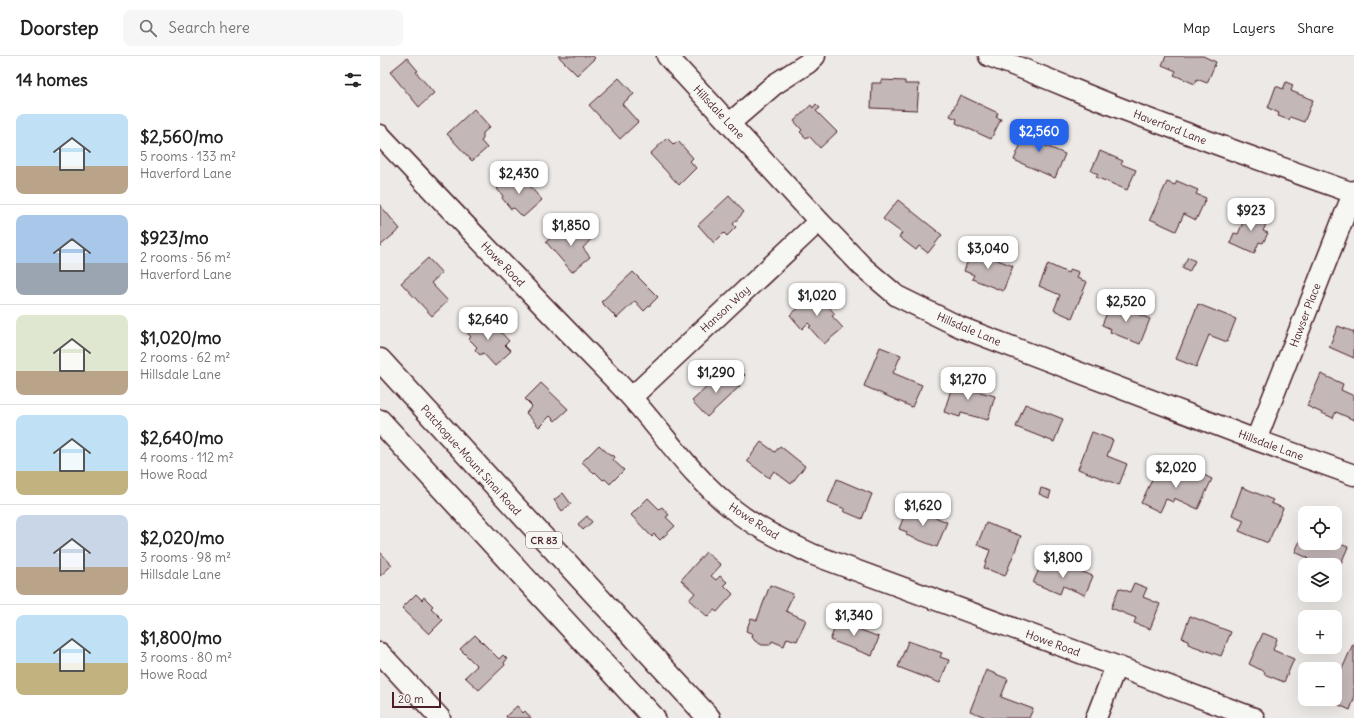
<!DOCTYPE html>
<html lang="en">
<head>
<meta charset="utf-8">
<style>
  body { margin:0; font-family:Delius,sans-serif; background:#f6f6f6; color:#222; height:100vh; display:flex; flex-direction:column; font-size:15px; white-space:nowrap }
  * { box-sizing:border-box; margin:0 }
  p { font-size:13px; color:#767676 }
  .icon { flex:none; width:22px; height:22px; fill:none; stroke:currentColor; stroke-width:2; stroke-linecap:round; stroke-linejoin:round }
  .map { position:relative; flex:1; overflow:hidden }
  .sheet { display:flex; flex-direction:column; background:#fff; width:380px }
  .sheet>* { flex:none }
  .controls { position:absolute; left:918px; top:450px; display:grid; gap:8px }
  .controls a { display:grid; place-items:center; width:44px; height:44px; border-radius:8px; background:#fff; box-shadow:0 4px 16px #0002; font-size:20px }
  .scale { position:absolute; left:12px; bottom:10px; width:49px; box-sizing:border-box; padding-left:4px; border:2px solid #4a1f2b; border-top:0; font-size:11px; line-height:14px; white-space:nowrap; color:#4a1f2b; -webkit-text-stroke:3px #f6f6f2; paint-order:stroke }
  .price { position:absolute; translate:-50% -34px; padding:0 9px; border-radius:8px; background:#fff; color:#222; font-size:13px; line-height:26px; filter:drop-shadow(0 1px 2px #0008) }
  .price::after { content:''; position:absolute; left:50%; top:24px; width:12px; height:9px; margin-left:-6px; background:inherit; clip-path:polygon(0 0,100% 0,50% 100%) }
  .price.on { background:#2563eb; color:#fff }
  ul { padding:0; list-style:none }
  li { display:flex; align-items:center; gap:12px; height:100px; padding:0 16px }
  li+li { border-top:1px solid #e0e0e0 }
  li span { display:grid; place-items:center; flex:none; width:112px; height:80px; border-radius:8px; color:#555 }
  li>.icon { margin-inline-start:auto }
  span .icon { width:48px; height:48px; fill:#fffc; stroke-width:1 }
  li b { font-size:17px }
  h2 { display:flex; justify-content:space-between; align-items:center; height:48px; padding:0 16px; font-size:17px }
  header { display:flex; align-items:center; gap:24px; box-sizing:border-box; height:56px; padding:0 20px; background:#fff; border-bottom:1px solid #e0e0e0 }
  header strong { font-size:19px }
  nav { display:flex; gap:22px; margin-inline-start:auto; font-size:14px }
  .search { width:280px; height:36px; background:#f6f6f6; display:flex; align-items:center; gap:10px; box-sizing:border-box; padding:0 14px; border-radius:8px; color:#767676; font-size:15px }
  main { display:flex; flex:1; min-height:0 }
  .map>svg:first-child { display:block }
</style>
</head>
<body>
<header>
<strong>Doorstep</strong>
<div class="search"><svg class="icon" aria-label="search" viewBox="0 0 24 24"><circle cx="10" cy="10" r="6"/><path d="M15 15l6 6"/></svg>Search here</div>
<nav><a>Map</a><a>Layers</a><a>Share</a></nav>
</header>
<main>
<section class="sheet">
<h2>14 homes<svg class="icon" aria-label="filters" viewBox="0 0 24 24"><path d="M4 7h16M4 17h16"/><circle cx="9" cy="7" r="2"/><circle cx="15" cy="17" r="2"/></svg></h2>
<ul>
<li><span style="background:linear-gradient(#bfe0f5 65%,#b9a48a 0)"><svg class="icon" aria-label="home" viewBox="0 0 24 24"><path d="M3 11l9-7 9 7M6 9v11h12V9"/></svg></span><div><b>$2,560/mo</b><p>5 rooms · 133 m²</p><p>Haverford Lane</p></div></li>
<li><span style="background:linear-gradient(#a9c7e8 60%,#9aa5b1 0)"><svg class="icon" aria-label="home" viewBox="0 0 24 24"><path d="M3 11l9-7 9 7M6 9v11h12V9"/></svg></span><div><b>$923/mo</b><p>2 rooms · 56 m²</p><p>Haverford Lane</p></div></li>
<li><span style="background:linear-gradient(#dfe7d0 70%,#b9a48a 0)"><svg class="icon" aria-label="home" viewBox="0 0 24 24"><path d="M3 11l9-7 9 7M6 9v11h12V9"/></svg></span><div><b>$1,020/mo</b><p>2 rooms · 62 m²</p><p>Hillsdale Lane</p></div></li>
<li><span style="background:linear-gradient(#bfe0f5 70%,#c2b280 0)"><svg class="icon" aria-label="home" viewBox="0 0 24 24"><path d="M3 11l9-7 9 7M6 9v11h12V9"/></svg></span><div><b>$2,640/mo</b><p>4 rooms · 112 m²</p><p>Howe Road</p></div></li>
<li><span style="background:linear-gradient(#c9d6e8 65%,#b9a48a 0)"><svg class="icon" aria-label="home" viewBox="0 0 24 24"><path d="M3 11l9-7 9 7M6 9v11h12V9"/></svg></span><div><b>$2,020/mo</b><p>3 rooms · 98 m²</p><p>Hillsdale Lane</p></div></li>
<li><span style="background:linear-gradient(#bfe0f5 60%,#c2b280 0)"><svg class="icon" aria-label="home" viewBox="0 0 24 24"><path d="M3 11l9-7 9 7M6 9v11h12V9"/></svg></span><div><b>$1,800/mo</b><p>3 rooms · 80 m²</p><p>Howe Road</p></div></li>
</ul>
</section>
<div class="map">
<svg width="974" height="662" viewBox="0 0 974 662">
  <rect width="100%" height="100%" fill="#ece9e6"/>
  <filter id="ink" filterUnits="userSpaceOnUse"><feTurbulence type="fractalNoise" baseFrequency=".025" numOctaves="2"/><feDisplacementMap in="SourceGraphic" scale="8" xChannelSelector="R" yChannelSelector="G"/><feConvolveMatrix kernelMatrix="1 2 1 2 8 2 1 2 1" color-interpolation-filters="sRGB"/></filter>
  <g filter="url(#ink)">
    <path fill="#c4b7b7" stroke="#4a1f2b" d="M178 0H213L215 2 197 19Z
      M786 0H823L836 6 827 27 817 23 815 28 794 19 796 15 782 9Z
      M27 2 38 15 36 16 54 37 39 51 10 16Z
      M239 22 254 38 242 48 258 66 240 83 209 49Z
      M501 24 525 25V28H539L537 54 491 52 492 27H501Z
      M906 26 913 29 911 35 933 44 924 66 910 61 909 64 898 60 899 57 888 52 896 30 903 33Z
      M580 39 618 57 616 61 621 63 611 83 576 67 577 63 570 60Z
      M436 48 440 52 436 55 457 76 440 92 429 80 426 82 420 76 422 74 414 65 431 49 433 52Z
      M94 53 110 71 103 77V83L101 85 107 92 92 105 67 78Z
      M649 69 669 78 664 89 685 98 675 122 634 104Z
      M287 82 294 89 298 85 313 102 310 105 316 112 299 129 270 98Z
      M720 95 743 105 741 108 756 114 747 134 716 121 718 118 711 115Z
      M137 116 162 144 143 161 134 152 131 153 122 142 123 140 117 133Z
      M797 125 818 134 816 138 826 142 816 164 804 158 796 175 770 163 787 126 795 129Z
      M349 140 364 156 353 168 356 171 347 180 344 177 334 187 318 169Z
      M518 144 562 179 548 197 539 190 536 194 519 181 522 177 503 163Z
      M0 149 20 173 0 190Z
      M869 153 889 161 883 175 888 177 883 187 879 186 874 198 850 187 854 177 858 178Z
      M199 170 211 183 203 192 210 201 192 216 166 186 182 172 189 179Z
      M592 194 633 210 623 235 592 223 594 219 584 215Z
      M808 201 815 205 809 216 802 212Z
      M48 202 62 217 51 227 68 245 52 260 21 227Z
      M668 208 688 217 690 213 699 216 697 222 707 226 692 262 674 254 680 239 659 230Z
      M253 216 278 241 264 255 255 245 237 262 221 246Z
      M433 233 455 258 452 260 463 272 444 288 429 271 431 270 428 267 422 273 410 259 420 251 417 247Z
      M731 247 770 263 760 288 730 276 731 273 722 269Z
      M818 248 856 263 847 286 829 279 816 311 796 303Z
      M101 258 109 267 105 270 111 276 116 271 129 285 125 289 131 295 115 310 103 297 100 299 95 294 97 291 89 283 91 281 85 274Z
      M958 270 974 276V302L949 291Z
      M500 291 521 299 513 317 542 329 532 351 484 330Z
      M353 307 365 319 358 326 346 313Z
      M345 314 360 330 327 361 312 345Z
      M941 318 963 328 961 334 974 340V364L956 356 953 362 927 350Z
      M575 321 591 326 589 333 615 340 608 364 581 357 580 361 564 356Z
      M161 327 188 353 175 365 170 360 159 371 146 357 152 350 145 343Z
      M645 348 683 363 674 386 636 371Z
      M712 376 733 384 727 400 747 408 739 429 698 413Z
      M381 386 395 396 400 390 425 410 411 428 394 415 389 422 367 405Z
      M219 389 231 400 233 399 235 401 233 404 244 414 230 428 225 423 223 424 215 416 214 417 202 406Z
      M778 411 794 418 797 411 820 422 822 418 832 423 818 453 794 442 793 446 786 443 780 456 761 447Z
      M457 423 492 438 482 463 463 455 465 453 448 446Z
      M862 431 893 444 891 447 903 452 888 487 859 475 864 464 852 459Z
      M661 432 671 435 669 442 659 438Z
      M183 437 191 448 182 455 174 444Z
      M268 442 279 453 282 451 289 459 286 461 295 470 280 484 274 478 272 481 251 459Z
      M528 450 567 466 557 491 526 479 527 476 519 473Z
      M207 460 212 466 203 474 198 468Z
      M606 467 641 480 625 520 604 512 610 494 597 489Z
      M925 473V487H955V486L968 491 958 514 955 513V509H945L937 505 935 509 926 505 928 502 915 496Z
      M0 496 12 509 0 520Z
      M326 496 341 509 331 520 336 524 340 520 347 526 344 529 353 538 337 556 334 554 328 561 309 544 315 537 301 524Z
      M662 506 684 516 687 510 713 520 705 539 683 530 680 538 653 527Z
      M754 527 767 532 763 541 780 548 770 573 754 567 756 562 731 552 739 532 750 536Z
      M390 529 413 538 406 555 426 564 417 585 407 582 404 590 392 585 390 589H382L375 585 372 581 373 578 366 575 371 562 377 564Z
      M36 538 42 544 44 541 53 550 51 552 63 564 49 578 22 552Z
      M460 559 475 565 473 571 499 581 492 600 450 584Z
      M810 560 851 576 841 600 808 588V584L802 582Z
      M883 577 897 583 893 594 914 603 904 626 884 618 885 616 869 608Z
      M95 579 119 603 123 599 127 603 124 607 125 609 99 634 85 621 97 610 80 593Z
      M528 585 562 597 560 601 569 604 560 627 518 611Z
      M973 588H974V643L970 654 948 644 949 643H955V629Z
      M606 614 628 623 621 641 653 653 649 662H608L590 655Z
      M137 650 143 657 145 655 151 662H127L126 660Z"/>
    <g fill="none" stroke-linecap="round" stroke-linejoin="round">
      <defs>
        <path id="minor" d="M287 0 439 165 483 211 517 240 580 271 876 384 974 419
          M609 0C656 17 703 38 750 56 824 84 899 111 973 137
          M350 67 395 28 428 7 435 0
          M0 79C78 162 157 244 237 326 277 367 308 418 354 454 378 473 407 486 434 499L736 610 874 662
          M252 341 439 165
          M876 384 974 135
          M0 597 60 662
          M716 662 736 610"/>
        <path id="trunk" d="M0 304 329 662
          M0 365 274 662"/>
      </defs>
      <use href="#minor" stroke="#4a1f2b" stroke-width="23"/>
      <use href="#trunk" stroke="#4a1f2b" stroke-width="25"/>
      <use href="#minor" stroke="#f6f6f2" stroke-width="20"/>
      <use href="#trunk" stroke="#f6f6f2" stroke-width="22"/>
    </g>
  </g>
  <g text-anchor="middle" stroke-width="3" stroke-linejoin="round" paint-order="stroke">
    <rect fill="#f6f6f2" stroke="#7e6067" stroke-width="1" x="146" y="476" width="36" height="16" rx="3"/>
    <g font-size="10" font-weight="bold" fill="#4a1f2b">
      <text x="164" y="488">CR 83</text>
    </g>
    <g font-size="11" fill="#4a1f2b" stroke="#f6f6f2">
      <text transform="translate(339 56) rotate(47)" y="4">Hillsdale Lane</text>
      <text transform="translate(790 71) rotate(21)" y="4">Haverford Lane</text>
      <text transform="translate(123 208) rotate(46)" y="4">Howe Road</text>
      <text transform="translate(345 253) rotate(-43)" y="4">Hanson Way</text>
      <text transform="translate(925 259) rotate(-69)" y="4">Hawser Place</text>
      <text transform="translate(589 273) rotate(23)" y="4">Hillsdale Lane</text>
      <text transform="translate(891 389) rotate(20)" y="4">Hillsdale Lane</text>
      <text transform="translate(91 404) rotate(48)" y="4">Patchogue-Mount Sinai Road</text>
      <text transform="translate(374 465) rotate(33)" y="4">Howe Road</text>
      <text transform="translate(673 587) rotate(20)" y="4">Howe Road</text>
    </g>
  </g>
</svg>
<div class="controls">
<a><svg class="icon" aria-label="locate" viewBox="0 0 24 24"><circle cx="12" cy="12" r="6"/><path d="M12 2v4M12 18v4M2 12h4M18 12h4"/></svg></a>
<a><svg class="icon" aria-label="layers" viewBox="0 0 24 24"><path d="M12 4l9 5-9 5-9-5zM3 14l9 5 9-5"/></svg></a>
<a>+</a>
<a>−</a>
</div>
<div class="scale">20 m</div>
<b class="price on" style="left:659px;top:97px">$2,560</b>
<b class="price" style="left:139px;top:139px">$2,430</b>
<b class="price" style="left:871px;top:176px">$923</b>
<b class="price" style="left:191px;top:191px">$1,850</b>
<b class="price" style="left:608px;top:214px">$3,040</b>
<b class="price" style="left:437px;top:261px">$1,020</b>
<b class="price" style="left:746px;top:267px">$2,520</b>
<b class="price" style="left:108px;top:285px">$2,640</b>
<b class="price" style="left:336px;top:338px">$1,290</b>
<b class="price" style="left:588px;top:345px">$1,270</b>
<b class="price" style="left:796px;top:433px">$2,020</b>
<b class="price" style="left:543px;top:471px">$1,620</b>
<b class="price" style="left:683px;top:523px">$1,800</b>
<b class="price" style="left:474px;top:581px">$1,340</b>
</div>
</main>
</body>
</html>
